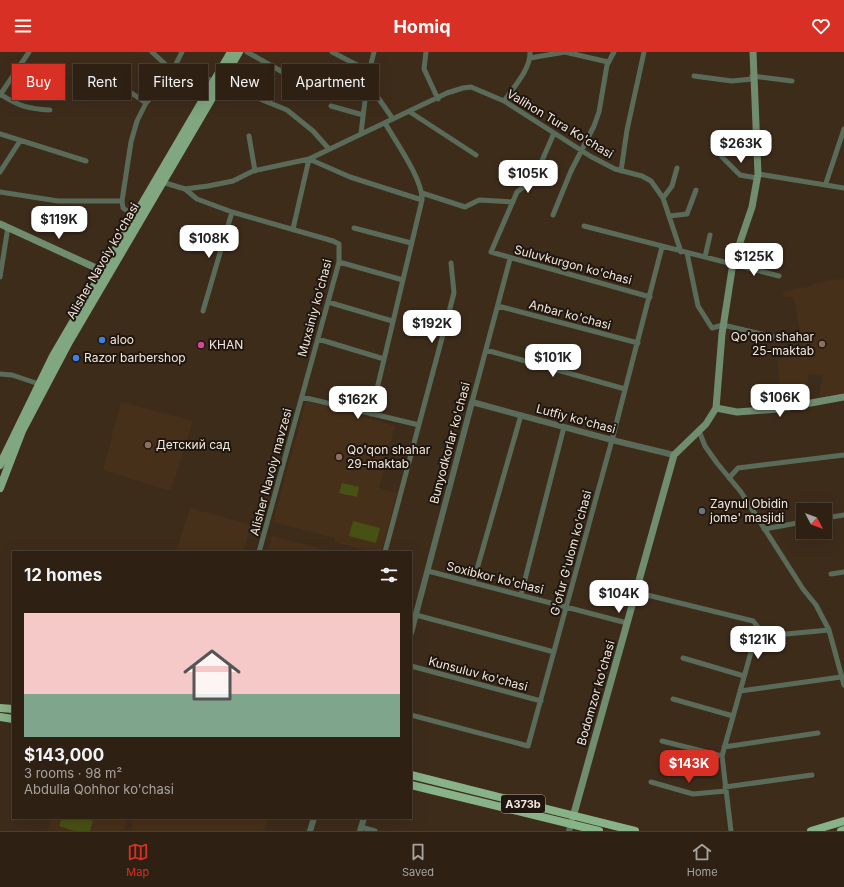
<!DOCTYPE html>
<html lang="en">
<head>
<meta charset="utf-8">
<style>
  body { margin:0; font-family:Inter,sans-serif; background:#36291d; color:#f1f3f6; height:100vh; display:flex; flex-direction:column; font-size:15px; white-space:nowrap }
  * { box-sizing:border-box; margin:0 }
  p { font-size:13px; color:#a7a3a0 }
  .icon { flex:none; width:22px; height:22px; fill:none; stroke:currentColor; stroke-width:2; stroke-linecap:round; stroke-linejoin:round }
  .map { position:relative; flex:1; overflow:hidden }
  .panel { position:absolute; left:12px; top:499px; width:400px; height:268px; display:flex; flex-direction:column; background:#2e2114; border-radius:0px; box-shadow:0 4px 16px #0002,0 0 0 1px #493e34 }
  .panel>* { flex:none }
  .banner { position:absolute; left:12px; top:12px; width:400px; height:36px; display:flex; gap:8px }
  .needle { width:26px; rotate:131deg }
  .controls { position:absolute; left:796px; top:451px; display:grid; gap:8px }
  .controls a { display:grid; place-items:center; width:36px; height:36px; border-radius:0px; background:#2e2114; box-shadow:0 4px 16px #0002,0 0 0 1px #493e34; font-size:20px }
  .price { position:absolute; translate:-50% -34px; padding:0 9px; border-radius:8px; background:#fff; color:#222; font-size:13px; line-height:26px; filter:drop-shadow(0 1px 2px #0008) }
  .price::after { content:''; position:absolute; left:50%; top:24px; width:12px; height:9px; margin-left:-6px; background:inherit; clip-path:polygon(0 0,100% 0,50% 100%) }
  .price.on { background:#d93025; color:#fff }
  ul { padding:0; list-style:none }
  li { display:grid; align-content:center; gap:8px; height:212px; padding:0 12px }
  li+li { border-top:1px solid #493e34 }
  li span { display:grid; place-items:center; height:124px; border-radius:0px; color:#555 }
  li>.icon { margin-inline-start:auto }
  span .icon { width:72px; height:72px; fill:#fffc; stroke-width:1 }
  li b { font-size:17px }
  h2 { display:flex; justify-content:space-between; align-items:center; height:48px; padding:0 12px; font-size:17px }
  .chip { padding:0 14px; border-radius:0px; background:#2e2114; box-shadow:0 4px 16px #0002,0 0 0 1px #493e34; font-size:14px; line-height:36px }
  .chip.on { background:#d93025; color:#fff }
  header { display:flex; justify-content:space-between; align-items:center; height:52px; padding:0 12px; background:#d93025; color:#fff; font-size:18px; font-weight:700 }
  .dock { display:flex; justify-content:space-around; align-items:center; height:56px; border-top:1px solid #493e34; background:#2e2114; font-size:11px; color:#a7a3a0 }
  .dock a { display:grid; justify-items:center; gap:2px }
  .dock .on { color:#d93025 }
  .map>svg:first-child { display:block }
</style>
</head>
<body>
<header><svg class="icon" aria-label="menu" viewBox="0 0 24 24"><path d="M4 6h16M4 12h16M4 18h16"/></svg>Homiq<svg class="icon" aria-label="heart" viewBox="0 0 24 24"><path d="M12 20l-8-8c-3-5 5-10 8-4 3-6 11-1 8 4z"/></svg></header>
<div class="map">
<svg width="844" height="779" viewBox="0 0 844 779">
  <rect width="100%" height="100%" fill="#3e2c1b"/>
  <path fill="#473019" d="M844 226V340L819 345 823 323 809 322 805 347 782 351 777 307 803 304 798 279H800L794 245H783V241L785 239 812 234V232Z
    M306 349 395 374 379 436 397 441 381 500H372L334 490 335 486 273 470Z
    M121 350 193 369 171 439 103 418Z
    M190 456 251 473 243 500H176Z
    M272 484 334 500H268Z
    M52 766H126L125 777 127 779H47Z
    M133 766H268L263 779H131Z"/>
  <path fill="#485114" d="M342 431 359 435 357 445 339 441Z
    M353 469 380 476 376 491 349 484Z
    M62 766H84L93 769 90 779H74L59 774Z"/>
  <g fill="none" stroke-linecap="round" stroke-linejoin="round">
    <path stroke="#5a6c59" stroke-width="5" d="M152 0 166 13 214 29
      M247 0 286 22
      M332 0 361 15 368 24 361 81
      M426 0 424 17 438 47
      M530 6 565 0 608 10
      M95 16 146 51
      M368 24 374 0
      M694 24 732 29 752 27
      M752 24 792 29
      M367 30 393 67
      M221 31 287 58 313 79 329 97
      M0 42C19 54 28 57 50 58
      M0 43 29 0
      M504 49C513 36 531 17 530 0
      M331 54 363 63
      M410 60 476 103
      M554 81 534 127 517 140 491 200 650 245
      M0 82 86 109
      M249 84 255 119
      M722 105 740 123 757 126
      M621 119 627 78 644 0
      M0 120 20 89
      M758 122 844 136
      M162 130 185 137 208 134 233 129 253 119 309 107 447 41 463 36 471 35 504 49 590 104 615 117 642 124 651 129 663 146 681 200
      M826 131 844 77
      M185 137 197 147 232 160 333 189 339 192V210L259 500
      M0 140 58 149H122
      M422 141 465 155 479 148 513 150
      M663 146 672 134 677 116
      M553 163 571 119 594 74 599 60 607 13 614 0
      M135 164 123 156 122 149 131 90 137 69 146 51 170 24 182 0
      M669 164 687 162 696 138
      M584 174 779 224
      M354 176 411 191
      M293 177 309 107 350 125 422 148
      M687 201 698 254 712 276 723 273 779 286
      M705 205 710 183
      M339 210 403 228
      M0 225 8 175
      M328 250 392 269
      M498 254 638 291
      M203 259 232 160
      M318 287 384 307
      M486 298 625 337
      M0 322 12 323 39 332
      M302 345 419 373
      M472 350 510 207
      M371 362 422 148C423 128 396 90 385 71
      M699 379 705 394 717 411 741 440 803 537 816 553 829 578 844 633
      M729 426 738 416 844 403
      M825 466 844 463
      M764 477 803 470
      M385 500 454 241 451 211
      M428 519 627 571
      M831 522 844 520
      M473 531 521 363
      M635 540 753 569 758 575 722 704 731 779
      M521 543 564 375
      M416 563 554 600
      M755 585 829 578
      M683 606 744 624
      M411 614 541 649
      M740 639 841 625
      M673 647 733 664
      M411 663 528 694 612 388 662 195
      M662 689 722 704
      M724 695 818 681
      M651 730 693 742 726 739
      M725 735 812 723
      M361 775 375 779"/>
    <path stroke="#5a6c59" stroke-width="6" d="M411 581 472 350 612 388 674 403
      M310 779 314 766
      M360 779 364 766
      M569 779 572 768"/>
    <path stroke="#708e6f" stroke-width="7" d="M0 172 107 221
      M716 356 737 360 778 357 844 345
      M573 765 674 403 706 372 716 356 722 282 733 211 752 155 758 122 753 0"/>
    <path stroke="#80a780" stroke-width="8" d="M0 413 53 304 231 0
      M0 436 22 379 69 290 239 0"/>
    <path stroke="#88b288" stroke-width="8" d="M0 656 13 657
      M0 665 13 667
      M411 723 635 779
      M411 733 599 779
      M811 779 844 769
      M841 779 844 778"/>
  </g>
  <g fill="#3f7fe0" stroke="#1f170f" stroke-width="1.5">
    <circle cx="102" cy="288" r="4"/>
    <circle cx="76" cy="306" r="4"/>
  </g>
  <g fill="#8d6e63" stroke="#1f170f" stroke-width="1.5">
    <circle cx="822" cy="292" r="4"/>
    <circle cx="148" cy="393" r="4"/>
    <circle cx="339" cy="405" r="4"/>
  </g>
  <circle fill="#d1479c" stroke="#1f170f" stroke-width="1.5" cx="201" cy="293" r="4"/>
  <circle fill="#6b7280" stroke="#1f170f" stroke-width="1.5" cx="702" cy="459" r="4"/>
  <g text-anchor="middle" stroke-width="4" stroke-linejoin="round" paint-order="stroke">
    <rect fill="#1f170f" stroke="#b3a99e" stroke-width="1" x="501" y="743" width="44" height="18" rx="3"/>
    <g font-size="11" font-weight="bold" fill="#f3e7dc">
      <text x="523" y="756">A373b</text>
    </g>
    <g font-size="12" fill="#f3e7dc" stroke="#1f170f">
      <text transform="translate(560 72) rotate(31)" y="4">Valihon Tura Ko'chasi</text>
      <text transform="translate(103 209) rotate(-60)" y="4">Alisher Navoiy ko'chasi</text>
      <text transform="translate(573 213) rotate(15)" y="4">Suluvkurgon ko'chasi</text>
      <text transform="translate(315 256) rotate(-75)" y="4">Muxsiniy ko'chasi</text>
      <text transform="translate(570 263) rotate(15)" y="4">Anbar ko'chasi</text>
      <text transform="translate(576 367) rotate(15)" y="4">Lutfiy ko'chasi</text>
      <text transform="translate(450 391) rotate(-75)" y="4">Bunyodkorlar ko'chasi</text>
      <text transform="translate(271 420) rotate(-75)" y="4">Alisher Navoiy mavzesi</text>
      <text transform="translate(571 501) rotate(-75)" y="4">G'ofur G'ulom ko'chasi</text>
      <text transform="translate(495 526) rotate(14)" y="4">Soxibkor ko'chasi</text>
      <text transform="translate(478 622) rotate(15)" y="4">Kunsuluv ko'chasi</text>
      <text transform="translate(596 641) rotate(-74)" y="4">Bodomzor ko'chasi</text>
    </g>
    <g font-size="12" fill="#f3e7dc" stroke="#1f170f" text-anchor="start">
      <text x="814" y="289" text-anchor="end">Qo'qon shahar<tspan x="814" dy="14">25-maktab</tspan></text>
      <text x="110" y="292">aloo</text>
      <text x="209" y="297">KHAN</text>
      <text x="84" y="310">Razor barbershop</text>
      <text x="156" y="397">Детский сад</text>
      <text x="347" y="402">Qo'qon shahar<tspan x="347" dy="14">29-maktab</tspan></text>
      <text x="710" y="456">Zaynul Obidin<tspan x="710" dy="14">jome' masjidi</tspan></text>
    </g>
  </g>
</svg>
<div class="controls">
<a><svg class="needle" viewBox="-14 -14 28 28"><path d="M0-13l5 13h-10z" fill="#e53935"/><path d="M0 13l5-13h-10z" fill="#a7a3a0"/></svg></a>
</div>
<b class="price" style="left:741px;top:112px">$263K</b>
<b class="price" style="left:528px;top:142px">$105K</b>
<b class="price" style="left:59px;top:188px">$119K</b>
<b class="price" style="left:209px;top:207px">$108K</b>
<b class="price" style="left:754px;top:225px">$125K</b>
<b class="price" style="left:432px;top:292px">$192K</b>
<b class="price" style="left:553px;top:326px">$101K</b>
<b class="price" style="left:780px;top:366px">$106K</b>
<b class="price" style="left:358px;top:368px">$162K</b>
<b class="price" style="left:619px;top:562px">$104K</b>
<b class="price" style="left:758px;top:608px">$121K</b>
<b class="price on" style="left:689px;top:732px">$143K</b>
<div class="banner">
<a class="chip on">Buy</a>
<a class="chip">Rent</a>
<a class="chip">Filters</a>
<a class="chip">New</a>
<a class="chip">Apartment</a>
</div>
<section class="panel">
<h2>12 homes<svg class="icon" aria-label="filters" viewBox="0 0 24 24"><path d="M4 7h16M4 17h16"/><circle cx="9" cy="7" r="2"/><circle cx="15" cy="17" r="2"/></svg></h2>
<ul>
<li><span style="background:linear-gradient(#f6c9c9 65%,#7fa58c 0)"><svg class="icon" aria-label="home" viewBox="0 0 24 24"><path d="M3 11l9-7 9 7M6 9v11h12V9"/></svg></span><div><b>$143,000</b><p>3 rooms · 98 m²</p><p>Abdulla Qohhor ko'chasi</p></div></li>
</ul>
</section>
</div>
<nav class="dock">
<a class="on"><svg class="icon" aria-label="map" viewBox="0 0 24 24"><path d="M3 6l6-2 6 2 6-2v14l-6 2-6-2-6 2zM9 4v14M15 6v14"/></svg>Map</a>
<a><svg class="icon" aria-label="saved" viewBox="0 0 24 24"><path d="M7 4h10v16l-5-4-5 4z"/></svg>Saved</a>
<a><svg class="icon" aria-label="home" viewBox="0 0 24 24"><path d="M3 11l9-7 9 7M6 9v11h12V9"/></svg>Home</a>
</nav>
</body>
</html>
